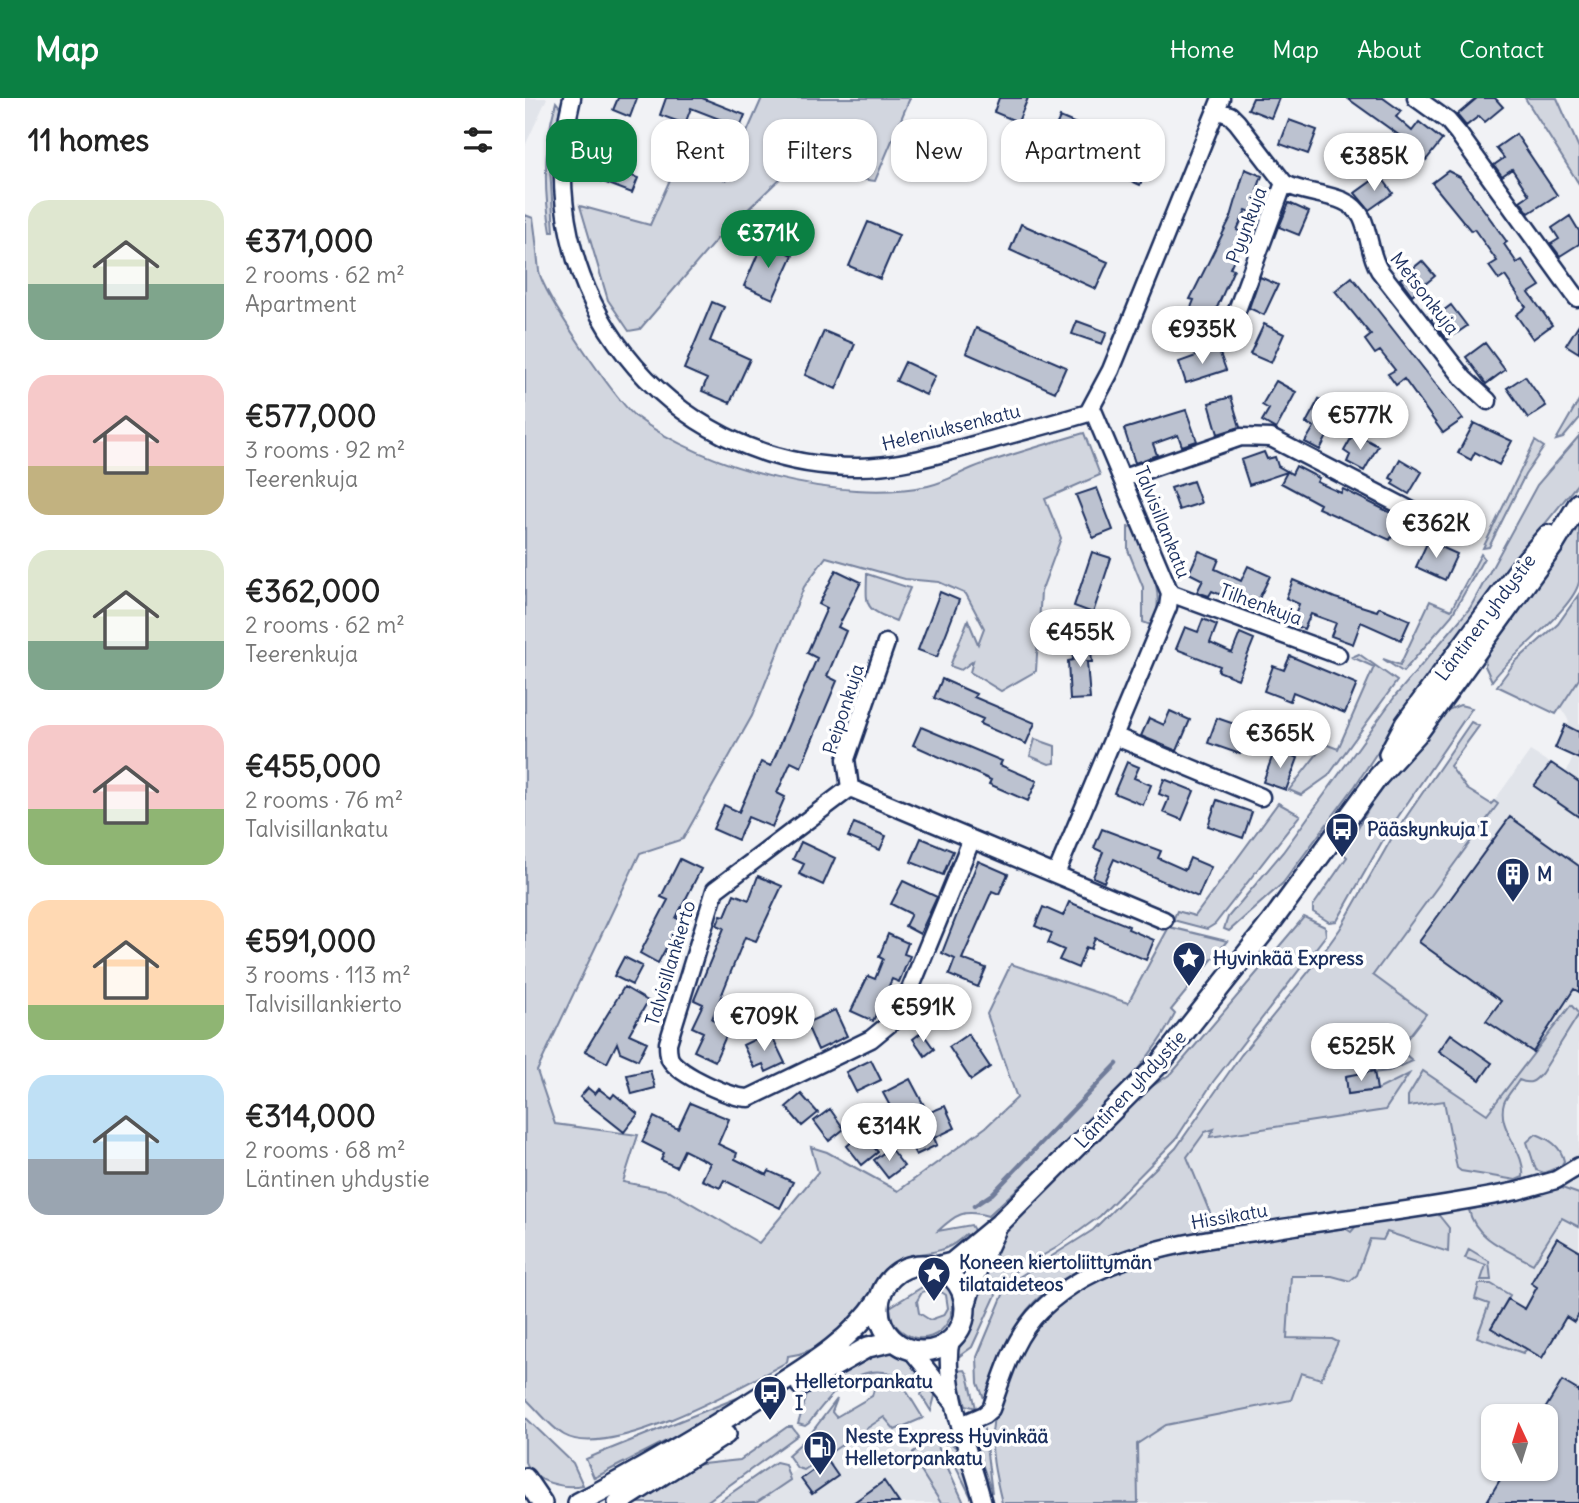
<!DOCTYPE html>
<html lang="en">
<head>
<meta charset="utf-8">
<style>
  body { margin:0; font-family:Delius,sans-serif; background:#f6f6f6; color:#222; height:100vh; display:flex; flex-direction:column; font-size:26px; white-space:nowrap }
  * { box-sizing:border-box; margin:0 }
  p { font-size:23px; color:#767676 }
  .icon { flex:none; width:38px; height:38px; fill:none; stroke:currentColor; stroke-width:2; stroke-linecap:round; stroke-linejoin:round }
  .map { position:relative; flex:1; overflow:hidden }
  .details { display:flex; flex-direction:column; background:#fff; width:525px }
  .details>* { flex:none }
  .hud { position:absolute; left:21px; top:21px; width:665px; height:63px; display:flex; gap:14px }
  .needle { width:46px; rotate:356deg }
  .controls { position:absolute; left:956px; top:1306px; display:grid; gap:14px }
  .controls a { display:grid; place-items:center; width:77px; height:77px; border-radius:14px; background:#fff; box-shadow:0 2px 5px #0004; font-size:35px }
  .price { position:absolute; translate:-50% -60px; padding:0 16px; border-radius:24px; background:#fff; color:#222; font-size:23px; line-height:46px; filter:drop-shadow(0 2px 4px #0008) }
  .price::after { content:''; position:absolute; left:50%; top:42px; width:21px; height:16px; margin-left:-10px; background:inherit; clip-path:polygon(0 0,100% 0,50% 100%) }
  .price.active { background:#0b8043; color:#fff }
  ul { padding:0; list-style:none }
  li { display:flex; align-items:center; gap:21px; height:175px; padding:0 28px }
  li span { display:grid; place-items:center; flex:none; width:196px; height:140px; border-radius:21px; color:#555 }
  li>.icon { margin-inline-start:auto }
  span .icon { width:84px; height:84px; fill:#fffc; stroke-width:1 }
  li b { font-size:30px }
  h2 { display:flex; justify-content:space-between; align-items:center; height:84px; padding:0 28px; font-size:30px }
  .chip { padding:0 24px; border-radius:21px; background:#fff; box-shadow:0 2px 5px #0004; font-size:24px; line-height:63px }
  .chip.active { background:#0b8043; color:#fff }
  header { display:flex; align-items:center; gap:42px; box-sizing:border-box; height:98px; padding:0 35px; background:#0b8043; color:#fff }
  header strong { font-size:33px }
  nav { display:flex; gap:38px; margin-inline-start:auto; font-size:24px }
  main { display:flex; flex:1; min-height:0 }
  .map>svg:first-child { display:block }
</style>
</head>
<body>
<header>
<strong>Map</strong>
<nav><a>Home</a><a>Map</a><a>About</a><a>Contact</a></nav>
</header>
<main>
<section class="details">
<h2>11 homes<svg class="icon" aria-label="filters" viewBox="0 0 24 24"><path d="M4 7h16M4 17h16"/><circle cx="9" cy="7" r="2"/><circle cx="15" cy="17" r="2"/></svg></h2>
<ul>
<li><span style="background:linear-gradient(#dfe7d0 60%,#7fa58c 0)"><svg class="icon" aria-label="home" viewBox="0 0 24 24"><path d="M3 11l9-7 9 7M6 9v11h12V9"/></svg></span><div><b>€371,000</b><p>2 rooms · 62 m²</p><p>Apartment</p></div></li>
<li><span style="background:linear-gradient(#f6c9c9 65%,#c2b280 0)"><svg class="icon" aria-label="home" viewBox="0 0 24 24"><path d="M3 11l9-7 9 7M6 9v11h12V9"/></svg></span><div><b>€577,000</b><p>3 rooms · 92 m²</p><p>Teerenkuja</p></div></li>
<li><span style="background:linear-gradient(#dfe7d0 65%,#7fa58c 0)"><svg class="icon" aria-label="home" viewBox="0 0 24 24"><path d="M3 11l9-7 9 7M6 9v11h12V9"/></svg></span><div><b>€362,000</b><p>2 rooms · 62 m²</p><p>Teerenkuja</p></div></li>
<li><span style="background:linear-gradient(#f6c9c9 60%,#8fb573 0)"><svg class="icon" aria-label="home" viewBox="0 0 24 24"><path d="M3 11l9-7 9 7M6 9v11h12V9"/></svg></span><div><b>€455,000</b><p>2 rooms · 76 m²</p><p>Talvisillankatu</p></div></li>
<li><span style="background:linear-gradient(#ffd9b3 75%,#8fb573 0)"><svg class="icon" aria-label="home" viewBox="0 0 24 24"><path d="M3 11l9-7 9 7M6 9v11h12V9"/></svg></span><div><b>€591,000</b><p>3 rooms · 113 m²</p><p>Talvisillankierto</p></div></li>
<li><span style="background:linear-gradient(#bfe0f5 60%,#9aa5b1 0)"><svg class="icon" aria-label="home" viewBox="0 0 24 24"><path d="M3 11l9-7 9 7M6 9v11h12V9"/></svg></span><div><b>€314,000</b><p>2 rooms · 68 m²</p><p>Läntinen yhdystie</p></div></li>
</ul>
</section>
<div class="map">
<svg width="1054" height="1405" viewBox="0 0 1054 1405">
  <rect width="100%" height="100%" fill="#f1f2f5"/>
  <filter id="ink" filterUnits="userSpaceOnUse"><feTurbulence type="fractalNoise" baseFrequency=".0143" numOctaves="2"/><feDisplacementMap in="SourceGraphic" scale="14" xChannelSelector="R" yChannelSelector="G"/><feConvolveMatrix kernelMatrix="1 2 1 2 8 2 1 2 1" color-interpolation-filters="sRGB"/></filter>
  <g filter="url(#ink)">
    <path fill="#e1e4ea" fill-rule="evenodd" d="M0 0H22L0 48Z
      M1054 536V1405H526L700 1163 689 1124 662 1059 942 691 967 706 1005 653 1041 675 1051 653 1034 644 1044 623 1020 584ZM968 1318H1020V1370H968Z
      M360 1311 417 1405H222Z"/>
    <path fill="#d2d6df" stroke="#76829e" stroke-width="2" fill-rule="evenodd" d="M237 0H385L350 83 264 72 192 141 115 231 104 233 83 202 55 108 125 127 151 68 201 82Z
      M1000 0H1032L1054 50V86Z
      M31 4 35 9 25 69 29 134H26C18 90 19 47 31 4Z
      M0 117 8 120C11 138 12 156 14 173 18 196 91 303 110 318 179 371 317 406 403 388 422 384 439 372 458 366 491 355 525 345 559 335L575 377 520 401 536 440 516 494 511 573 476 593 445 574 448 563 436 572 425 568 443 522 453 546 459 530 441 496 414 484 380 481 301 459 279 489 227 618 158 741 115 755 12 973 30 1026 113 1037 98 1084 145 1093 234 1145 293 1074 286 1049 302 1054 373 1093 461 1029 492 1000 462 916 486 866 603 905 644 829 702 843 646 912 650 916C612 990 524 1060 463 1118 439 1111 431 1116 413 1133L446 1127 450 1134 445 1139 441 1136C412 1165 391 1147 363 1169 353 1177 349 1189 342 1200 324 1229 297 1254 263 1258L262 1264C218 1288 85 1363 39 1337 25 1329 12 1311 0 1300Z
      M1054 302V321L1038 340 1031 342Z
      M1054 338V384L968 490 882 609 830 688 758 785 704 833 699 831 703 819 758 754 871 597 945 510 1012 387Z
      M1010 343 1019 349 1000 377 964 449 958 450Z
      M1054 423C1054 442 1054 465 1054 484 1048 512 986 556 967 583L960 568 961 556Z
      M608 428C622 463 642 491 628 528L618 524V489L603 452V429Z
      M956 456 959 460 927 517 878 574 858 561 875 567 905 503 926 512Z
      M342 476 385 490 371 523C339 510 341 510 342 476Z
      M1054 496V581L1031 616 972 588 990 564 1033 526Z
      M834 556 872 583 803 678 776 697 764 692 800 646 813 651 849 569 827 559Z
      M935 607 947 610 862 735 812 823 804 824 788 814V808L822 759 818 755 847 705 913 616Z
      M946 624 954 628 925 668 942 691 966 706 969 703 973 706 848 877 901 916 874 951 888 963 864 973 821 978 824 996 852 992 884 976 860 1012 685 1039 689 1031 680 1034 662 1059 692 1132C627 1145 536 1162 496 1220 479 1246 474 1277 460 1303L453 1285 452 1259 480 1192 494 1179 568 1132 651 1050 716 957 790 866 815 831 868 738Z
      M510 641 530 648V665L524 666 505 658Z
      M753 705 775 717 690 826 682 831 648 822 652 813 670 818Z
      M779 819 800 829 801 837 688 984 651 1041 575 1118 531 1150 489 1174 475 1188 447 1249 429 1262 431 1249 445 1224 451 1193 480 1132 623 991 647 975Z
      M1046 907 1054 916 1017 975C1009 984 1005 987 994 982 990 989 982 997 979 1005 971 1031 1001 1053 998 1079L991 1082 936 1073 932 1070 919 1003 883 1008V998L898 973 962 1016Z
      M1011 1036C1024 1041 1036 1048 1039 1063L1036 1068 1019 1075 1011 1072 1002 1044Z
      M1037 1090 1054 1096V1129L1037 1120 1008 1166C983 1152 950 1141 944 1112Z
      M912 1115 924 1130 923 1154 862 1134 858 1142 845 1141 832 1177 825 1183 807 1178H766L762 1240 807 1241 813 1244 796 1281 776 1275 766 1302 641 1327 612 1346 613 1405H477C471 1380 464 1352 468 1326 469 1312 479 1295 484 1281 494 1252 509 1226 533 1206 598 1153 737 1142 820 1130L826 1134 832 1127Z
      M944 1151 964 1163 966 1182H956L961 1167 940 1160Z
      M412 1180C448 1200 417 1256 381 1236 369 1229 366 1222 365 1209ZM410 1190 421 1197 423 1210 419 1217 405 1222 394 1215 392 1203 397 1194Z
      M954 1186H966L985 1197 966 1230 1002 1251 998 1255 952 1239 964 1206 950 1201Z
      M364 1252 380 1256 398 1275C383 1281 374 1276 359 1274 326 1269 301 1302 284 1325L280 1328 273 1326 284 1290 356 1253Z
      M440 1272 443 1277 451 1310 441 1307 430 1273Z
      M353 1280 379 1289 398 1320 370 1332 359 1319 279 1372 272 1370 263 1357 283 1339 312 1301 307 1314 311 1319 347 1298 350 1288 344 1285 336 1286Z
      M403 1282 411 1294 406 1313 396 1297Z
      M217 1298 194 1316 69 1380 61 1361 75 1355Z
      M0 1319 48 1365 58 1387C40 1391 8 1385 0 1364 0 1352 0 1332 0 1319Z
      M262 1329H267L273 1337 180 1405H107L168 1367 215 1362Z
      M459 1332 467 1395 451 1348 452 1340Z
      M409 1340 439 1405H416L387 1359 388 1354Z
      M421 1341 434 1352 449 1405 419 1344Z
      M251 1364 260 1366 265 1382 231 1405H192Z"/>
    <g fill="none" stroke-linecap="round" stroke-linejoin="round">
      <path stroke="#707c9a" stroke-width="4.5" d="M449 1108 467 1096 592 966"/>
    </g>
    <path fill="#bcc2d0" stroke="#1b2f5e" stroke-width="2" d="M93 0H112L105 19 88 12Z
      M141 0H177L220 17 209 44 191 37 197 22 166 10 160 26 135 17Z
      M474 0H503L493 24 469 14Z
      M728 0H754L746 20 723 11Z
      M822 0H858L876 13 871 19 887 33 894 24 917 42 901 62 883 47 880 51 870 44 875 38Z
      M952 0H970L978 9 960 24 954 18 941 28 932 17Z
      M535 19 627 59 615 87 523 46Z
      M764 22 792 32 783 56 755 46Z
      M991 36 1032 97 1004 115 995 103 1004 97 987 71 977 78 969 67 979 60 971 50Z
      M807 47 824 52 818 72 801 67Z
      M87 50 107 58 101 76 113 80 107 95 60 77 67 62 80 67Z
      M720 71 737 78 732 92 737 94 729 115 721 112 712 132 720 136 705 170 709 171 683 230 661 222 669 202 665 201 706 119Z
      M923 73 935 79 982 144 979 146 992 165 997 162 1015 188 1004 195 1027 227 1008 241 991 217 1001 209 980 178 974 182 964 168 972 163 949 131 946 133 907 85Z
      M855 77 868 95 844 112 830 95Z
      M764 105 784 114 774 137 754 129Z
      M1045 118 1054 133V146L1035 158 1026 146 1034 141 1027 130Z
      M343 124 374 137 355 181 324 168Z
      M496 126 583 164 571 191 485 152Z
      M238 144 268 157 248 201 219 188Z
      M897 163 910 178 887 197 875 181Z
      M735 179 753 187 739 217 724 210Z
      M827 179 938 321 918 335 879 281 871 287 863 276 870 272 855 253 850 256 840 242 846 237 810 193Z
      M187 204 199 209 185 243 225 261 205 305 177 293 182 281 159 271Z
      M926 207 942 228 922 242 906 222Z
      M552 223 582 234 577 246 547 236Z
      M739 226 759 236 746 265 725 256Z
      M1054 226V255L1041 247Z
      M451 230 541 269 530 294 441 255Z
      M299 233 330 246 311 291 280 277Z
      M960 245 980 272 961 286 941 259Z
      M693 250 701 272 661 285 654 264Z
      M380 264 410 278 401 297 371 283Z
      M1000 278 1021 308 1003 320 982 290Z
      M751 283 771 294 751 331 737 323 744 311 737 307Z
      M706 299 715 329 693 336 684 305Z
      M794 301 815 313 795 352 780 344 789 329 781 325Z
      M661 312 672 343 657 348 653 337 628 346 632 357 610 365 599 331Z
      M949 325 987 343 974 367 950 354 946 362 933 355Z
      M829 335 853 348 839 373 822 364 825 357 819 353Z
      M739 354 742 361 750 359 753 368 767 376 771 368 794 380 792 384 816 395 818 391 876 420 865 442 793 410 795 406 756 385 762 374 724 387 716 362Z
      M875 361 897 374 884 396 867 386 869 382 865 380Z
      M668 383 676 405 654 412 646 390Z
      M572 390 588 432 568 440 551 397Z
      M903 443 932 456 920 482 891 469Z
      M674 453 694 461 690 471 716 483 723 468 745 478 729 511 687 493 684 498 672 494 678 482 664 475Z
      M567 454 586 460 568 515 549 508Z
      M311 472 336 484 313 529 321 533 302 578 312 583 276 669 266 664 252 695 260 699 247 729 223 719 213 742 188 731 199 707 214 714 236 664 246 668 292 560 282 555 302 510 294 506Z
      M768 482 810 500 852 513 854 509 885 522 876 542 836 524 828 546 806 538 811 525 786 516 779 531 766 526 774 506 761 500Z
      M415 494 434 502 412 559 393 552Z
      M678 521 692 527 685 545 707 555 715 535 729 541 713 581 693 573 695 568 651 551 660 529 673 534Z
      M565 539 567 564H562L565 601 545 602 543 563 548 562 546 540Z
      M765 558 832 586 820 615 768 594 765 603 739 593 748 568 759 572Z
      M417 581 451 596 449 599 510 625 501 646 455 626 458 621 409 600Z
      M645 613 665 622 652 653 616 638 624 620 639 627Z
      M692 620 724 631 715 656 683 645Z
      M1040 627 1054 634V661L1030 650Z
      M396 629 477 663 475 667 512 683 503 703 464 686 466 682 388 647Z
      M750 651 773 660 761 692 738 684Z
      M602 664 614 669 609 680 626 687 618 707 589 695Z
      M1026 665 1054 684V719L1009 688Z
      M639 681 669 693 657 722 638 714 644 700 634 696Z
      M692 702 727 714 718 740 683 728Z
      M985 719 1054 768V894L1049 891 1008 954 961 923 976 903 894 844Z
      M329 725 361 738 355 752 323 739Z
      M577 731 636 753 633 760 660 772 665 760 686 769 673 799 589 761 579 784 568 779 578 754 569 750Z
      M396 740 428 753 418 777 386 764Z
      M276 744 310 760 298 787 274 776 279 766 268 761Z
      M155 761 176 771 151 820 156 822 133 865 115 855 143 802 136 799Z
      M453 763 483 776 474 796 467 793 437 861 461 870 453 889 424 877 430 861 417 855Z
      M233 778 257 788 231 843 220 839 187 921 205 929 190 963 169 953 178 934 167 929 178 906 169 902 199 830 192 827 196 817 200 818 209 796 224 802Z
      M378 783 412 799 395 836 380 828 386 816 366 806Z
      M544 804 604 828 603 831 629 842 621 862 570 840 566 851 561 849 553 870 534 862 539 852 523 845 527 835 510 828 518 809 538 818Z
      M363 836 383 845 379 856 385 858 374 884 367 881 348 923 326 913 343 878 350 881 358 861 354 859Z
      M99 859 117 868 107 887 89 878Z
      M99 889 123 903 104 936 122 944 113 962 95 954 92 945 82 965 60 953Z
      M310 912 322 938 293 952 281 925Z
      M245 934 260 965 241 974 238 966 229 970 218 947Z
      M397 934 409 951 400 958 388 941Z
      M443 936 465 969 446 982 424 949Z
      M926 936 967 965 955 982 914 953Z
      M346 962 356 982 331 994 321 974Z
      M125 972 130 990 107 996 102 977Z
      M849 973 852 992 823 996 821 978Z
      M385 981 403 1015 420 1008 430 1030 409 1040 412 1047 391 1057 358 995Z
      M63 990 70 996 74 991 86 1000 89 996 113 1016 99 1034 55 999Z
      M276 996 293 1015 277 1028 261 1009Z
      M165 1005 204 1021 193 1046 212 1055 210 1061 242 1077 244 1073 268 1084 255 1110 199 1082 195 1090 177 1082 185 1065 159 1052 151 1069 136 1062 139 1055 117 1044 129 1019 153 1031Z
      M305 1011 319 1031 304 1043 289 1023Z
      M337 1035 353 1054 337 1067 322 1048Z
      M365 1050 379 1068 363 1080 349 1062Z
      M1032 1140 1054 1153V1216L1049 1224 1041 1219 1017 1260 966 1230 983 1201 1000 1211 1012 1189 1006 1185Z
      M1037 1283 1054 1293V1405H961L982 1370H1020V1311Z
      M302 1362 313 1378 287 1396 276 1381Z
      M359 1383 374 1405H328Z"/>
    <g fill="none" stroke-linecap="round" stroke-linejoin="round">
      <defs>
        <path id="minor" d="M47 0C0 190 140 369 332 369 377 369 422 354 466 342 498 333 531 325 563 315L586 272 696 0
          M891 0 923 23 933 35 1052 200
          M691 12 705 17 712 24 759 85C782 99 824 93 837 120 845 137 844 155 854 172L939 281 963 303
          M708 223 759 85
          M598 380 716 339 746 340 897 418
          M645 495 813 557
          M589 638 736 699
          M325 690 190 792 143 945C143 950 143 956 145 961 154 977 206 1000 224 1000L346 941 374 918 446 743
          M325 690 639 822
          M325 690 321 661 361 545
          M531 776 643 509 645 495 567 310
          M426 1242C415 1284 447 1361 458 1405
          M386 1252 429 1305
          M436 1327 459 1317 466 1311C479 1275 488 1239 516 1212 580 1148 686 1142 770 1128 844 1117 919 1108 992 1093L1031 1082 1054 1068"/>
        <path id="major" d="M864 656 880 626 997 467 1023 437
          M354 1210a43 43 0 1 1 86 0a43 43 0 1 1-86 0Z
          M411 1169 427 1165 474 1126 636 964 745 826 853 679 892 636 1028 448 1054 405
          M440 1208 449 1178 470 1133
          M276 1287 343 1249 369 1243
          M0 1380 17 1405
          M53 1405C117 1372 179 1335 239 1296 283 1268 324 1245 354 1201
          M93 1405 201 1336"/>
      </defs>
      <use href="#minor" stroke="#1b2f5e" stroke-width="21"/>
      <use href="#major" stroke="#1b2f5e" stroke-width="24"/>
      <use href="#minor" stroke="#fff" stroke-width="16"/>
      <use href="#major" stroke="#fff" stroke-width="19"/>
    </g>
  </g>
  <defs>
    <symbol id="bus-pin" viewBox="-11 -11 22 30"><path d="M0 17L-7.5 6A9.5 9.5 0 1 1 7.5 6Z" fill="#1b2f5e" stroke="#fff"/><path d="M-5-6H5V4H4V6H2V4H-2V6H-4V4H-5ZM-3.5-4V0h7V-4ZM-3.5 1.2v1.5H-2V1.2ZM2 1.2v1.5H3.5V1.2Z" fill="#fff"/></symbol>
    <symbol id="building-pin" viewBox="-11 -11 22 30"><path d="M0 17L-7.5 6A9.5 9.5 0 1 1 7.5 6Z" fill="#1b2f5e" stroke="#fff"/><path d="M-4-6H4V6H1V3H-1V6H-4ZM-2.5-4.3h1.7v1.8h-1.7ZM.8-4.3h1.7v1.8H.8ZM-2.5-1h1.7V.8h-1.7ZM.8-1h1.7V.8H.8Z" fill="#fff"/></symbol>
    <symbol id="sight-pin" viewBox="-11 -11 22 30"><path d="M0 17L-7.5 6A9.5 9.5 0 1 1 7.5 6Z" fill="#1b2f5e" stroke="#fff"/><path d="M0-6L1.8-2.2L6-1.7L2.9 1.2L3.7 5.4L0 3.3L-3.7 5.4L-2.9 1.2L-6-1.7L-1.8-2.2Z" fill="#fff"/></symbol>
    <symbol id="fuel-pin" viewBox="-11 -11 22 30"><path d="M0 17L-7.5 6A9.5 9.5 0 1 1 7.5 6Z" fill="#1b2f5e" stroke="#fff"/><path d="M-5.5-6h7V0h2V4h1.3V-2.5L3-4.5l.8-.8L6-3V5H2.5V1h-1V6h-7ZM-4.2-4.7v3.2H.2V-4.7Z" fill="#fff"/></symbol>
  </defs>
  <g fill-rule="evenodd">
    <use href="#bus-pin" x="798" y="712" width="38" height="52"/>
    <use href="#building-pin" x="969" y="757" width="38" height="52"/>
    <use href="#sight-pin" x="645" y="841" width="38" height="52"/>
    <use href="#sight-pin" x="390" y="1156" width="38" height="52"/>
    <use href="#bus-pin" x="226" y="1275" width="38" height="52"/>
    <use href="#fuel-pin" x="276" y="1330" width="38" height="52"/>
  </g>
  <g text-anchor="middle" stroke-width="7" stroke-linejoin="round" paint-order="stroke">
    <g font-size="19" fill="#1b2f5e" stroke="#fff">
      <text transform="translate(721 127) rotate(-69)" y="7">Pyynkuja</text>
      <text transform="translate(900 195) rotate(52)" y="7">Metsonkuja</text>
      <text transform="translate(426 329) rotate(-14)" y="7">Heleniuksenkatu</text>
      <text transform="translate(638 424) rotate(68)" y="7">Talvisillankatu</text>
      <text transform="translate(736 506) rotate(20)" y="7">Tilhenkuja</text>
      <text transform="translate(960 519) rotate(-53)" y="7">Läntinen yhdystie</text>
      <text transform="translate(318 611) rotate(-72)" y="7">Peiponkuja</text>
      <text transform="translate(145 865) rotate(-73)" y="7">Talvisillankierto</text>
      <text transform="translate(605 991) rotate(-47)" y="7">Läntinen yhdystie</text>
      <text transform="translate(704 1118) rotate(-10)" y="7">Hissikatu</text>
    </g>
    <g font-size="19" font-weight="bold" fill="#1b2f5e" stroke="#fff" text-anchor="start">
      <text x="842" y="738">Pääskynkuja I</text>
      <text x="1012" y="783">M</text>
      <text x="688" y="867">Hyvinkää Express</text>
      <text x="434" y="1171">Koneen kiertoliittymän<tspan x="434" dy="22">tilataideteos</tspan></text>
      <text x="270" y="1290">Helletorpankatu<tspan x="270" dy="22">I</tspan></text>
      <text x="320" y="1345">Neste Express Hyvinkää<tspan x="320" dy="22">Helletorpankatu</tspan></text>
    </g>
  </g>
</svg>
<div class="controls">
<a><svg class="needle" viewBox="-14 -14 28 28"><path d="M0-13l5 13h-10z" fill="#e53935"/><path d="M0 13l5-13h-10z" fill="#767676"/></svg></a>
</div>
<b class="price" style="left:849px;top:95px">€385K</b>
<b class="price active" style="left:243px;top:172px">€371K</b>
<b class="price" style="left:677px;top:268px">€935K</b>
<b class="price" style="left:835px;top:354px">€577K</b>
<b class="price" style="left:911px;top:462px">€362K</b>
<b class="price" style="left:555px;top:571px">€455K</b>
<b class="price" style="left:755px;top:672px">€365K</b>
<b class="price" style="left:398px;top:946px">€591K</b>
<b class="price" style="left:239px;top:955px">€709K</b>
<b class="price" style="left:836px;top:985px">€525K</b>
<b class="price" style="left:364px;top:1065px">€314K</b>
<div class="hud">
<a class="chip active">Buy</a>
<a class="chip">Rent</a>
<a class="chip">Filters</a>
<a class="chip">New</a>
<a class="chip">Apartment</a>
</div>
</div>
</main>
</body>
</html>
